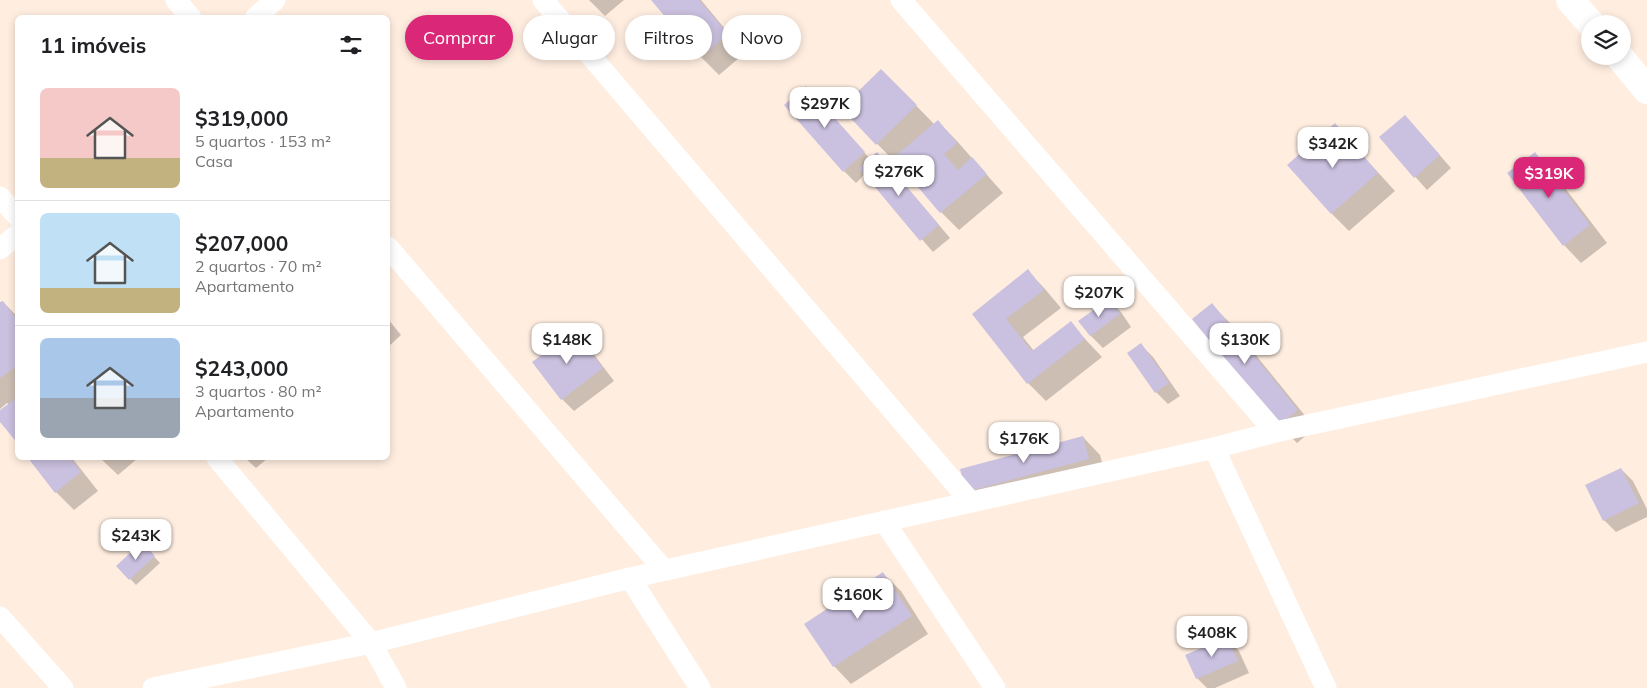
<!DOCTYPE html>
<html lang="pt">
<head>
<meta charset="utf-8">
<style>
  body { margin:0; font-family:Mulish,sans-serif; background:#f6f6f6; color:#202124; height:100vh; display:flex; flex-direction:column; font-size:19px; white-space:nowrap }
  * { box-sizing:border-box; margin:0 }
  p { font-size:16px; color:#757577 }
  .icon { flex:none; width:28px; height:28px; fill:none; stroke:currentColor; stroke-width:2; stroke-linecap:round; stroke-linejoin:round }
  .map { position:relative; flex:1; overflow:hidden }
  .side { position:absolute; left:15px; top:15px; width:375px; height:445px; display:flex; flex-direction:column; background:#fff; border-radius:8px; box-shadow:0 2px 8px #0003 }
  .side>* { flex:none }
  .guide { position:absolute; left:405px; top:15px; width:475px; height:45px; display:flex; gap:10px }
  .controls { position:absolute; left:1581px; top:15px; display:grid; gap:10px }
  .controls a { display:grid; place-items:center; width:50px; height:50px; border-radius:50%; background:#fff; box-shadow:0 2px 8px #0003; font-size:25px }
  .price { position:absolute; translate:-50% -42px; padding:0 11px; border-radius:10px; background:#fff; color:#222; font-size:16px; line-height:32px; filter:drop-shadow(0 1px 2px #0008) }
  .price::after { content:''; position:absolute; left:50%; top:30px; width:15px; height:11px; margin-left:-8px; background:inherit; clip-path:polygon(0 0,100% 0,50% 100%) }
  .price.selected { background:#db2777; color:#fff }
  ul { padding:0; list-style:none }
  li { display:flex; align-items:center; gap:15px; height:125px; padding:0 25px }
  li+li { border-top:1px solid #e0e0e0 }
  li span { display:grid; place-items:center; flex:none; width:140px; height:100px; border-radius:8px; color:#555 }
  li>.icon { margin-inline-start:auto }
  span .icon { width:60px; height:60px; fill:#fffc; stroke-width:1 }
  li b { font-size:21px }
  h2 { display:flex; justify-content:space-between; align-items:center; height:60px; padding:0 25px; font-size:21px }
  .tag { padding:0 18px; border-radius:22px; background:#fff; box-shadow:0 2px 8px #0003; font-size:18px; line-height:45px }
  .tag.selected { background:#db2777; color:#fff }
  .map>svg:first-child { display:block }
</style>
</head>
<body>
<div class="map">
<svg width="1647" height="688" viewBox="0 0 1647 688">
  <rect width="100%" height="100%" fill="#ffeee0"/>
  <path fill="#0003" d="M589 0H624L605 16Z
    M653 0H701L745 53 719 75 701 57Z
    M899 88 935 125 938 122 956 140 1003 193 959 230 941 212 896 159 894 161 842 108Z
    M818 100 871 160 877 154 889 166 950 238 933 252 865 174 856 183 844 171Z
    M1405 116 1451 168 1427 190 1380 137Z
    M1335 125 1395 191 1349 231 1331 213Z
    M1534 154 1552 171 1607 243 1581 263 1564 245Z
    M1028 271 1045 289 1061 308 1023 337 1034 351 1070 323 1102 357 1046 401 1028 383 973 314Z
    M1108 300 1121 312 1131 327 1103 348 1091 336 1080 321Z
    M3 302 18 317V442L0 420V412L9 405 7 403 0 409V304Z
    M1212 305 1229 322 1315 428 1297 443 1279 425Z
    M388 319 401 335 388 347Z
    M574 332 586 344 614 381 574 411 562 399Z
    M1141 345 1153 357 1180 396 1168 404 1156 392Z
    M1083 437 1100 455 1106 477 968 492Z
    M29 458H72L98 491 74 510 56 492Z
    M100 458H138L118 475Z
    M245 458H268L256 468Z
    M1621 469 1633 481 1647 509V517L1616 532 1604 520Z
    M142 544 160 563 136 585 118 566Z
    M883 574 901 591 928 634 851 684 834 666Z
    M1227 638 1239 651 1249 673 1215 688H1207L1197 678Z"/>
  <path fill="#cac0df" d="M651 0H699L728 34 700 58Z
    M881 69 917 105 876 145 841 108Z
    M806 86 865 152 843 172 784 105Z
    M1405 115 1440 155 1414 178 1379 137Z
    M938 120 957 143 944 154 958 170 972 157 987 174 940 213 893 158Z
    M1335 123 1378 173 1331 214 1287 165Z
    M877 152 939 225 920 241 859 168Z
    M1535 152 1590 225 1563 246 1507 173Z
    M1028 269 1044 290 1006 319 1032 351 1071 321 1085 339 1027 384 972 314Z
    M1109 299 1120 314 1090 336 1078 321Z
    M3 301 18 321V365L0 378V302Z
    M1212 303 1298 410 1278 426 1192 319Z
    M574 331 603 368 561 400 532 362Z
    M1141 343 1169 383 1155 393 1127 353Z
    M18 397V444L0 422V410Z
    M1083 436 1089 459 966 492 960 469Z
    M28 458H70L81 472 55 493Z
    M1621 468 1639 503 1603 521 1585 485Z
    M142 542 155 556 129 580 116 566Z
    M883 572 912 616 833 667 804 624Z
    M1227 637 1238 661 1196 679 1185 655Z"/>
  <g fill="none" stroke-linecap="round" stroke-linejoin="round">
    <path stroke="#fff" stroke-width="21" d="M176 0 191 18
      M543 0 970 501
      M901 0 1275 432
      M255 18 275 0
      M0 197 18 217
      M388 247 664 570
      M0 249 18 234
      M1214 448 1326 688
      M217 458 371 643 396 688
      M884 521 995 688
      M630 578 700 688
      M0 617 63 688
      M153 688 371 643 630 578 1214 448 1275 432 1647 352"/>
    <path stroke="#fff" stroke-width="28" d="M1570 0 1591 24
      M1619 56 1647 90"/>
  </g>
</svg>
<div class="controls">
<a><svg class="icon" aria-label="layers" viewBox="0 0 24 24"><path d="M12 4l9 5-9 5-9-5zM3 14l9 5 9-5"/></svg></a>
</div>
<b class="price" style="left:825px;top:129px">$297K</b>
<b class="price" style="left:1333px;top:169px">$342K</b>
<b class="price" style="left:899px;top:197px">$276K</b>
<b class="price selected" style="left:1549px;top:199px">$319K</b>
<b class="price" style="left:1099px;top:318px">$207K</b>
<b class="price" style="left:567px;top:365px">$148K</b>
<b class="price" style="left:1245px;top:365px">$130K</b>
<b class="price" style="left:1024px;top:464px">$176K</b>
<b class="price" style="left:136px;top:561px">$243K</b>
<b class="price" style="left:858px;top:620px">$160K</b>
<b class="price" style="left:1212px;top:658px">$408K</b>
<div class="guide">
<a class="tag selected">Comprar</a>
<a class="tag">Alugar</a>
<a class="tag">Filtros</a>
<a class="tag">Novo</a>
</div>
<section class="side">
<h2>11 imóveis<svg class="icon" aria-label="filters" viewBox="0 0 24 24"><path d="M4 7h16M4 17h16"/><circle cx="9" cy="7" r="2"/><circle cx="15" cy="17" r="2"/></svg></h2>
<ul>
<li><span style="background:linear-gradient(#f6c9c9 70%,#c2b280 0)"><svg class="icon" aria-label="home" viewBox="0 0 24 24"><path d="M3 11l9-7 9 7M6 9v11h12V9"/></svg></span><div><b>$319,000</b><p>5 quartos · 153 m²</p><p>Casa</p></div></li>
<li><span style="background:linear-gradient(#bfe0f5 75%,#c2b280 0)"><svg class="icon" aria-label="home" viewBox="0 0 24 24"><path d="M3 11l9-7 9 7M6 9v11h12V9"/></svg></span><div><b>$207,000</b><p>2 quartos · 70 m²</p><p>Apartamento</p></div></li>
<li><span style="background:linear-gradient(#a9c7e8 60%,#9aa5b1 0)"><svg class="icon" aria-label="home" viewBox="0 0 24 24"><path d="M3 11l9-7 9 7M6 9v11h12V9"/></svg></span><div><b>$243,000</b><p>3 quartos · 80 m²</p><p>Apartamento</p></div></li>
</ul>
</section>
</div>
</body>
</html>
